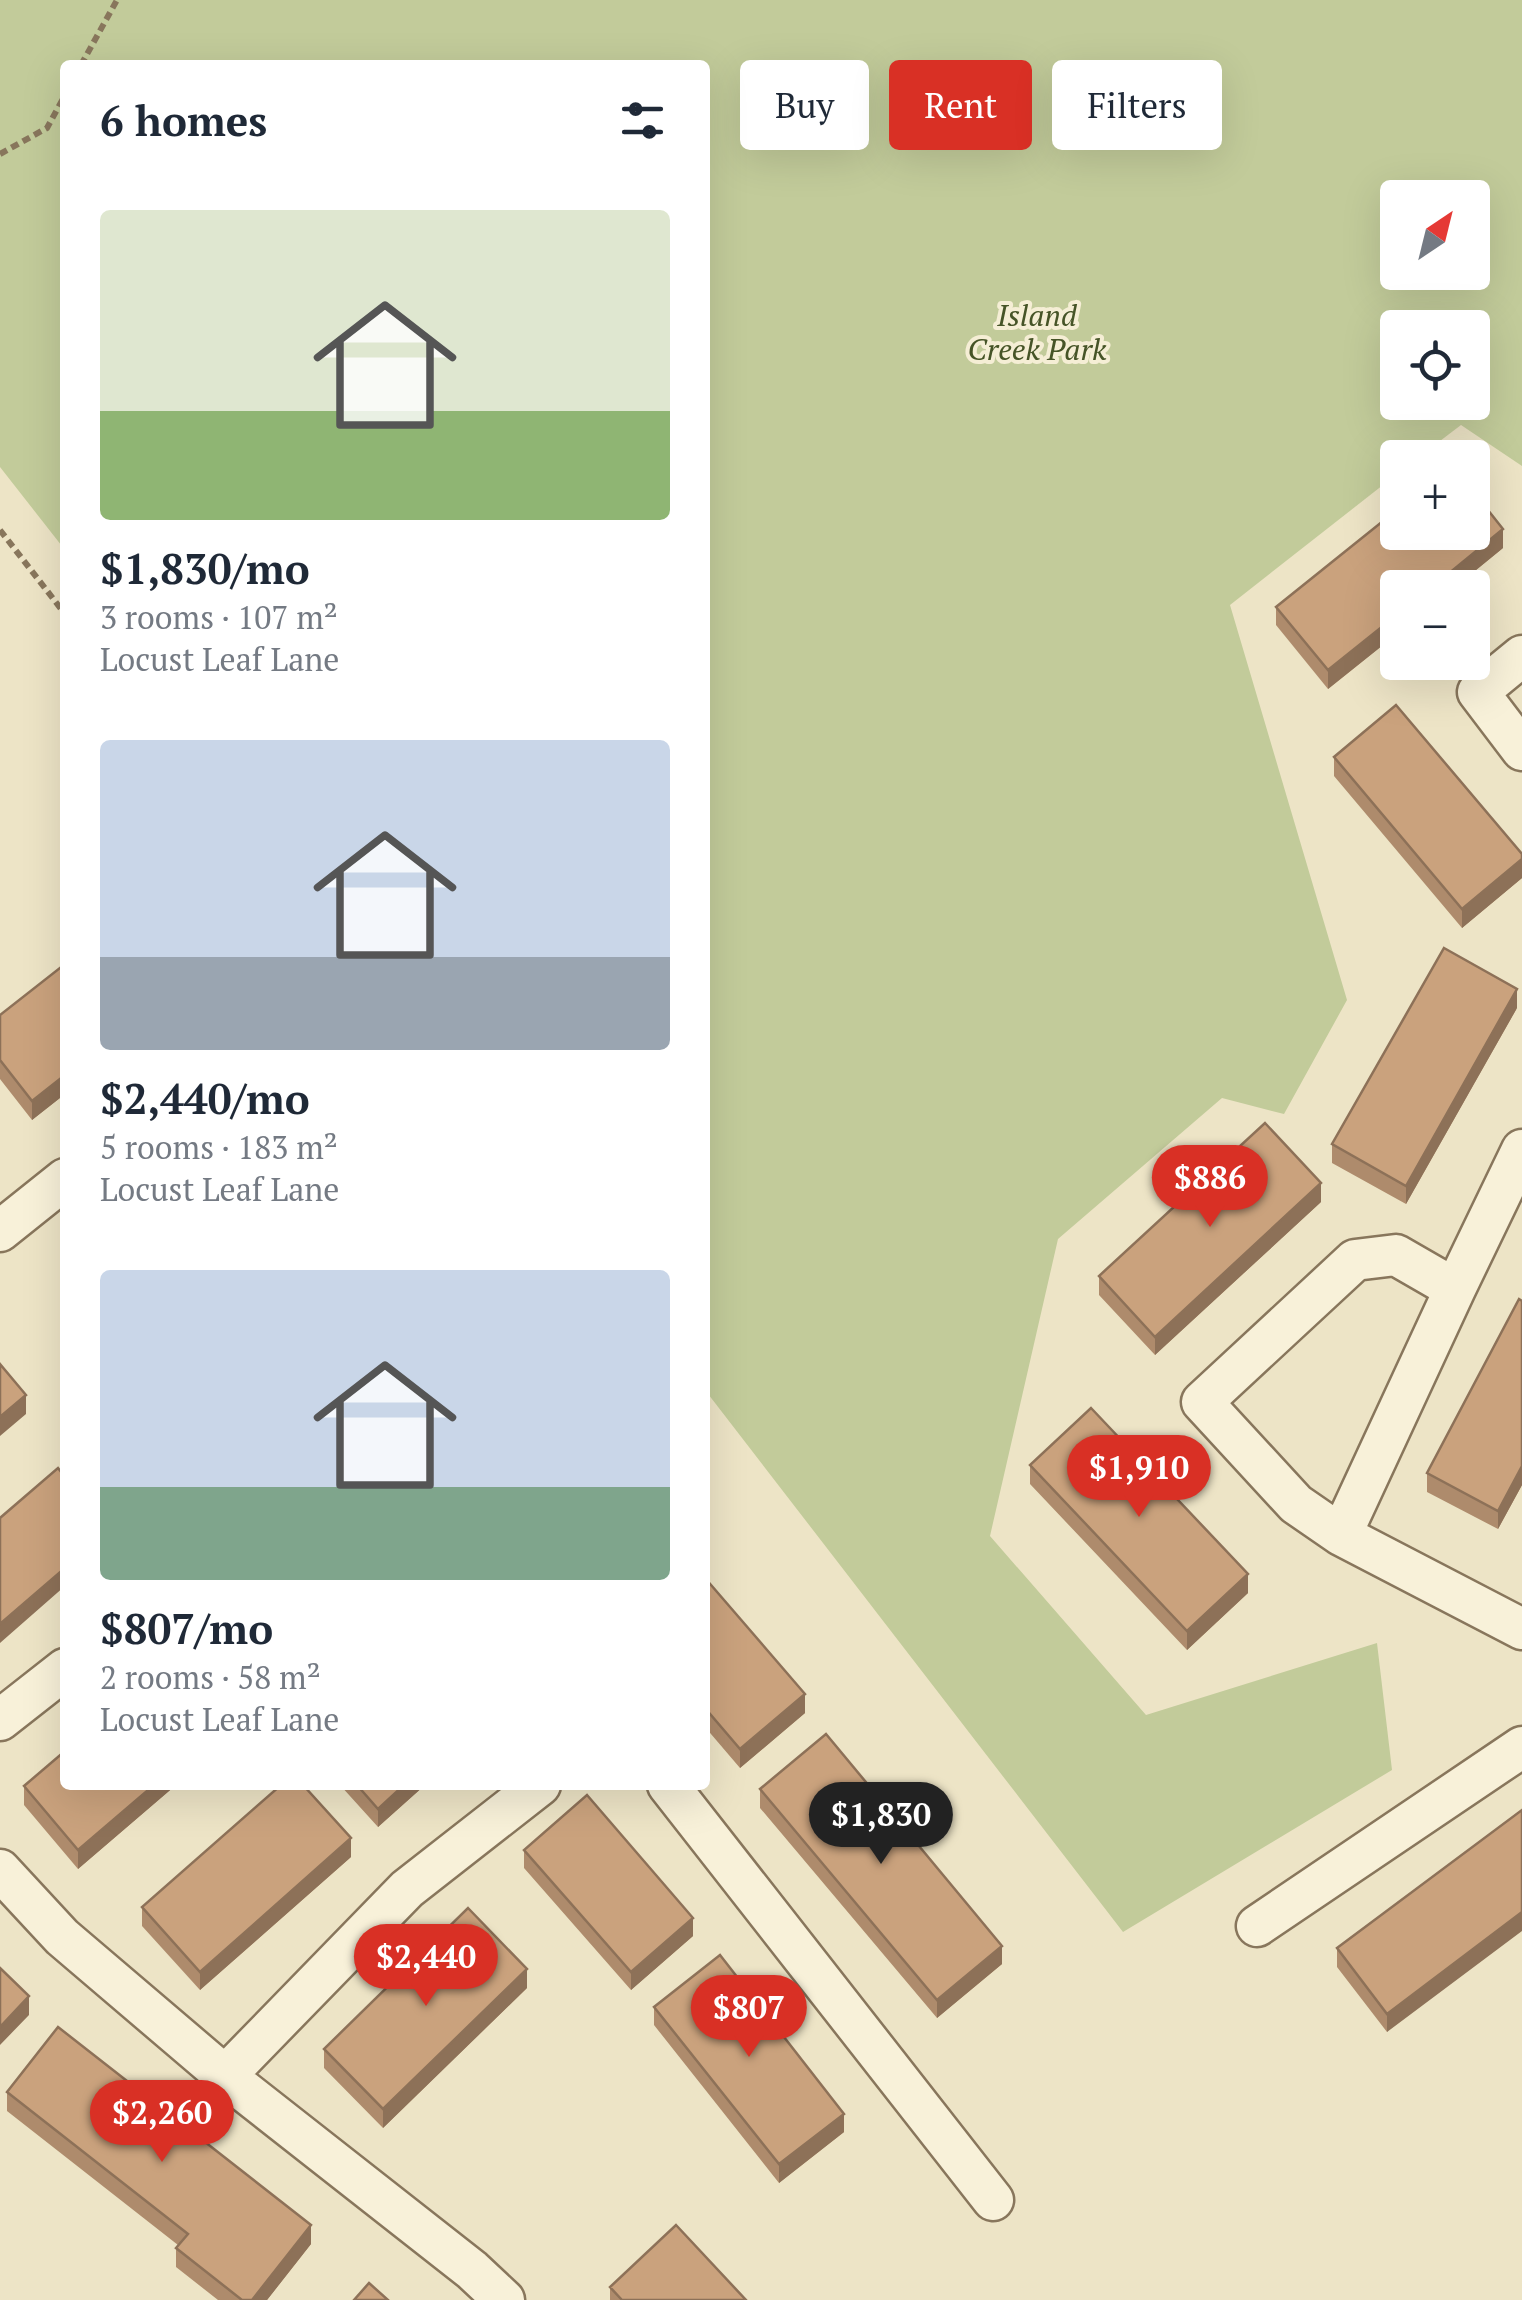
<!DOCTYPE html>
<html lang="en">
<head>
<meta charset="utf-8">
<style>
  body { margin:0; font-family:"PT Serif",serif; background:#f6f6f7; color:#1f2937; height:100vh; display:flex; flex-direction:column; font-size:38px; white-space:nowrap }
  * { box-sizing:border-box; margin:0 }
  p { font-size:32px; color:#747a83 }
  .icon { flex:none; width:55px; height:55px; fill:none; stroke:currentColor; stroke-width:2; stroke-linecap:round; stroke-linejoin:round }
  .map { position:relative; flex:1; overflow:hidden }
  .drawer { position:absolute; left:60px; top:60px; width:650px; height:1730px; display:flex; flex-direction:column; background:#fff; border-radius:10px; box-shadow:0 10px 40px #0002 }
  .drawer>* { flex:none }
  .guide { position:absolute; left:740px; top:60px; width:630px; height:90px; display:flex; gap:20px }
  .needle { width:65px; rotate:35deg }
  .tools { position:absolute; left:1380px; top:180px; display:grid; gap:20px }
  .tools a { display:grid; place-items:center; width:110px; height:110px; border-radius:10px; background:#fff; box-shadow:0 10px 40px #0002; font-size:50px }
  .price { position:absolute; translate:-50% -85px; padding:0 22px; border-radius:35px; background:#d93025; color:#fff; font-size:32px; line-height:65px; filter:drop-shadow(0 2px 5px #0008) }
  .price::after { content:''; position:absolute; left:50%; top:60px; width:30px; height:22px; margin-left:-15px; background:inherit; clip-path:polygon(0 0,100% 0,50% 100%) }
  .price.on { background:#222; color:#fff }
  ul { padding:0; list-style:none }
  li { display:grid; align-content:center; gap:20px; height:530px; padding:0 40px }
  li span { display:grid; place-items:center; height:310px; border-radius:10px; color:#555 }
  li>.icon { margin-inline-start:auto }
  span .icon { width:180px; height:180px; fill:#fffc; stroke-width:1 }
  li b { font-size:42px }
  h2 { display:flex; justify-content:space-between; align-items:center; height:120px; padding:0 40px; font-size:42px }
  .tag { padding:0 35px; border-radius:10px; background:#fff; box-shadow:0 10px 40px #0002; font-size:35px; line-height:90px }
  .tag.on { background:#d93025; color:#fff }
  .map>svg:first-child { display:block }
</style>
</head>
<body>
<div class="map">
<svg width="1522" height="2300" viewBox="0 0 1522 2300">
  <rect width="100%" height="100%" fill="#ede4c6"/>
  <path fill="#c2cb9a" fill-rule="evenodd" d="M0 0H1522V466L1461 425 1419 457 1398 458 1397 474 1230 605 1347 1000 1284 1114 1222 1098 1058 1239 990 1536 1146 1715 1377 1643 1392 1770 1123 1932 705 1390V65H65V550L0 467ZM1398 198H1472V272H1398ZM1398 328H1472V402H1398Z"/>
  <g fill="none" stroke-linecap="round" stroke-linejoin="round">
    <defs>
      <path id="street" d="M1522 656 1478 692 1522 750
        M0 1231 65 1179
        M1455 1289 1396 1255 1355 1260 1202 1402 1296 1504 1341 1535 1455 1289 1522 1150
        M1341 1535 1522 1629
        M0 1720 65 1669
        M668 1785 993 2200
        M0 1870 62 1937 225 2076 472 2270 504 2300
        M1257 1926 1522 1747
        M225 2076 407 1889 540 1785"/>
    </defs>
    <use href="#street" stroke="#88765c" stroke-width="45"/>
    <path stroke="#88765c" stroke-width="6" stroke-dasharray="8 5" stroke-linecap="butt" d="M81 65 117 0
      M0 154 47 128 65 95
      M0 530 65 614"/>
    <use href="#street" stroke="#f8f1d9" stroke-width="40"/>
  </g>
  <path fill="#ae8b6c" d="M1503 548 1454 588H1398V633L1328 689 1276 625V607Z
    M1334 757 1522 854V878L1462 928 1334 776Z
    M65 964V1094L32 1120 0 1079V1015Z
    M1517 1008 1406 1204 1332 1163V1144Z
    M1321 1202 1155 1355 1099 1295V1276Z
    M1522 1301V1485L1498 1529 1427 1492V1473Z
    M1030 1465 1248 1593 1187 1650 1030 1484Z
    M705 1578 805 1713 740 1768 705 1727Z
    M176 1785 78 1869 24 1805V1786Z
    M340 1785H425L378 1827Z
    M760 1789 1002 1964 937 2018 760 1808Z
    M1522 1810 1387 2032 1337 1967V1948Z
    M524 1850 693 1936 631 1990 524 1868Z
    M351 1857 200 1990 142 1926V1907Z
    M527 1988 383 2128 324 2068V2049Z
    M654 2007 844 2132 779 2183 654 2025Z
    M7 2092 311 2244 267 2300H218L176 2267V2248L178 2245 7 2111Z
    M610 2287 746 2300H610Z"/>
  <path fill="#8d7158" d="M1503 529V548L1454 588H1431Z
    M1398 614V633L1328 689V670Z
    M1522 859V878L1462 928V909Z
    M1517 989V1008L1406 1204V1186Z
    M65 1075V1094L32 1120V1101Z
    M1321 1183V1202L1155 1355V1337Z
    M26 1395V1414L0 1436V1417Z
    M1522 1466V1485L1498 1529V1511Z
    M65 1568V1586L0 1643V1624Z
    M1248 1574V1593L1187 1650V1631Z
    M805 1694V1713L740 1768V1749Z
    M154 1785H176L78 1869V1850Z
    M404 1785H425L378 1827V1809Z
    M351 1838V1857L200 1990V1972Z
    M1522 1912V1931L1387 2032V2014Z
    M693 1918V1936L631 1990V1972Z
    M1002 1946V1964L937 2018V2000Z
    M527 1969V1988L383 2128V2109Z
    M29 1996V2015L0 2045V2027Z
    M844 2114V2132L779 2183V2164Z
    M311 2225V2244L267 2300H252Z"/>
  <path fill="#caa27d" stroke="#8d7158" stroke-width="2.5" d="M1472 490 1503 529 1431 588H1398V614L1328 670 1276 607 1398 509V532H1472Z
    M1396 705 1522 854V859L1462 909 1334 757Z
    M1444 948 1517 989 1406 1186 1332 1144Z
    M65 964V1075L32 1101 0 1060V1015Z
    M1265 1123 1321 1183 1155 1337 1099 1276Z
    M1519 1299 1522 1301V1466L1498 1511 1427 1473Z
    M0 1364 26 1395 0 1417Z
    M1091 1408 1248 1574 1187 1631 1030 1465Z
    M58 1468 65 1477V1568L0 1624V1518Z
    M705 1578 805 1694 740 1749 705 1708Z
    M826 1734 1002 1946 937 2000 760 1789Z
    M65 1751V1785H154L78 1850 24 1786Z
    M281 1785H303L351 1838 200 1972 142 1907Z
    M357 1785H404L378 1809Z
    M587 1795 693 1918 631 1972 524 1850Z
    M1522 1810V1912L1387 2014 1337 1948Z
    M468 1908 527 1969 383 2109 324 2049Z
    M720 1955 844 2114 779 2164 654 2007Z
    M0 1968 29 1996 0 2027Z
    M58 2027 311 2225 252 2300H242L176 2248 188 2234 7 2092Z
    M676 2225 746 2300H622L610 2287Z
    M369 2283 388 2300H354Z"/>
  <g text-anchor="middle" stroke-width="8" stroke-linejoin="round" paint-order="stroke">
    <g font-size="30" font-style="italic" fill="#465427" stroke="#f5eed5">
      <text x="1037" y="326">Island<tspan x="1037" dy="34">Creek Park</tspan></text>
    </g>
  </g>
</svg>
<div class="tools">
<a><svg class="needle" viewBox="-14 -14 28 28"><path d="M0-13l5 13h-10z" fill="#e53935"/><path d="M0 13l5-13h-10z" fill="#747a83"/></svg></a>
<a><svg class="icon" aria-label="locate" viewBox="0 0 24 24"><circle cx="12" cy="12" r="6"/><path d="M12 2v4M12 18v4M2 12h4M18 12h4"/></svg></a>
<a>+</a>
<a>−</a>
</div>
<b class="price" style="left:1210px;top:1230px">$886</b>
<b class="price" style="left:1139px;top:1520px">$1,910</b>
<b class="price on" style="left:881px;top:1867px">$1,830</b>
<b class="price" style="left:426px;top:2009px">$2,440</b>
<b class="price" style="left:749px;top:2060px">$807</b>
<b class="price" style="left:162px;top:2165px">$2,260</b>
<div class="guide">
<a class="tag">Buy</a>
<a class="tag on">Rent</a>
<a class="tag">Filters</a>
</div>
<section class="drawer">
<h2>6 homes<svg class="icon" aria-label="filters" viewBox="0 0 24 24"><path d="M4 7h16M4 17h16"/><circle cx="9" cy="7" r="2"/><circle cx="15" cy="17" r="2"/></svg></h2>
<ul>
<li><span style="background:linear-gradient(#dfe7d0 65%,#8fb573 0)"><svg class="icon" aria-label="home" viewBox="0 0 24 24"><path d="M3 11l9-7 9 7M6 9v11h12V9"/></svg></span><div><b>$1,830/mo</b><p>3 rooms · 107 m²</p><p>Locust Leaf Lane</p></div></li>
<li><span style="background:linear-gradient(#c9d6e8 70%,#9aa5b1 0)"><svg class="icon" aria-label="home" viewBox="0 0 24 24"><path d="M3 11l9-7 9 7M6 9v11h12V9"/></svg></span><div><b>$2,440/mo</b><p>5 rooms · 183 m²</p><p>Locust Leaf Lane</p></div></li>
<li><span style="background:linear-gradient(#c9d6e8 70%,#7fa58c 0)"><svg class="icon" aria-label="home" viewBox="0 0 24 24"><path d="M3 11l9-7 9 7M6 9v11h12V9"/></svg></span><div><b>$807/mo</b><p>2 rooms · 58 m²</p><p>Locust Leaf Lane</p></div></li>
</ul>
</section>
</div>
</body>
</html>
